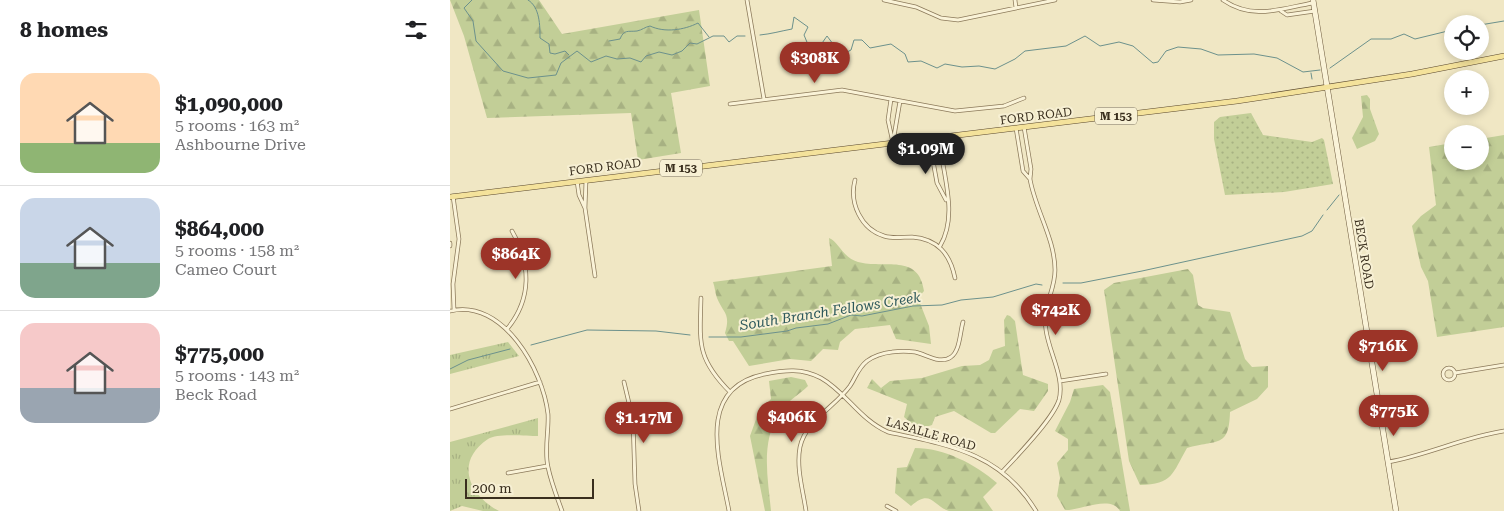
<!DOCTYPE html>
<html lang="en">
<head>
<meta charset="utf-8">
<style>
  body { margin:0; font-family:"Roboto Serif",serif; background:#f2f2f2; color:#202124; height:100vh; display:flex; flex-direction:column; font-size:19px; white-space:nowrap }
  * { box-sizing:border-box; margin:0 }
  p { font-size:16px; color:#757577 }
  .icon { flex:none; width:28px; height:28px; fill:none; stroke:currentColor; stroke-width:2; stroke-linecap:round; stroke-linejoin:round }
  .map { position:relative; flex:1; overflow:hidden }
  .sheet { display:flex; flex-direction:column; background:#fff; width:450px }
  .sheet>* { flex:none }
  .buttons { position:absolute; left:994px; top:15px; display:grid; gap:10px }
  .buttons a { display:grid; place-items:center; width:45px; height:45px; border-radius:50%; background:#fff; box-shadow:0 2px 8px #0003; font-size:25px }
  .scale { position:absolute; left:15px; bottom:12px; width:129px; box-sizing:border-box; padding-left:5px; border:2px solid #3a2f1e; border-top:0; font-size:14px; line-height:18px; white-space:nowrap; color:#3a2f1e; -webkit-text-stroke:4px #f7f0d4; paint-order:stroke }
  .price { position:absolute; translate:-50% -42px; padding:0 11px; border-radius:18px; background:#9c3428; color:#fff; font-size:16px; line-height:32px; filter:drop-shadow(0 1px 2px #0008) }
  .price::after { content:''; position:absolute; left:50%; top:30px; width:15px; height:11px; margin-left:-8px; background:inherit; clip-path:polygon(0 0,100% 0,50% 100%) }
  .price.on { background:#222; color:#fff }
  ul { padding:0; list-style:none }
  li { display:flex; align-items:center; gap:15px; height:125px; padding:0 20px }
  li+li { border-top:1px solid #e0e0e0 }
  li span { display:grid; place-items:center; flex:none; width:140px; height:100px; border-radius:15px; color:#555 }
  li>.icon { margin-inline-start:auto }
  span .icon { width:60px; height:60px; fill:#fffc; stroke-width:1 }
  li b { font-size:21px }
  h2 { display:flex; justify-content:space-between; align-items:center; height:60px; padding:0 20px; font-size:21px }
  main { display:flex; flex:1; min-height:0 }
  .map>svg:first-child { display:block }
</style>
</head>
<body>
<main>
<section class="sheet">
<h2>8 homes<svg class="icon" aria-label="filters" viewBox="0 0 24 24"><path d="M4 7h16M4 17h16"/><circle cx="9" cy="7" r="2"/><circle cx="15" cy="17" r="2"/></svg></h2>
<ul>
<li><span style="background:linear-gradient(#ffd9b3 70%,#8fb573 0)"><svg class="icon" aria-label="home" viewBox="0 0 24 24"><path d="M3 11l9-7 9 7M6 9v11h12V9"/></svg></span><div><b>$1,090,000</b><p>5 rooms · 163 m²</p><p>Ashbourne Drive</p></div></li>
<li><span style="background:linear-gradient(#c9d6e8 65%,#7fa58c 0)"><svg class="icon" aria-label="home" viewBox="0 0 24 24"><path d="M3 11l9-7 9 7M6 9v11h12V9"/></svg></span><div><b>$864,000</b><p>5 rooms · 158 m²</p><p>Cameo Court</p></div></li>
<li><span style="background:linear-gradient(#f6c9c9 65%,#9aa5b1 0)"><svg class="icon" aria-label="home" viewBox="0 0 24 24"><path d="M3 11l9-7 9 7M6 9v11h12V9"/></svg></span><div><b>$775,000</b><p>5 rooms · 143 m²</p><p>Beck Road</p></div></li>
</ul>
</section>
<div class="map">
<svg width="1054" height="511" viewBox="0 0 1054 511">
  <defs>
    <pattern id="grass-dots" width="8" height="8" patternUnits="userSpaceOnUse" patternTransform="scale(1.25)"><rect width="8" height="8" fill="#c2ce97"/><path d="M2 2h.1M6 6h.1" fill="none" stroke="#a7b182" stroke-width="1.8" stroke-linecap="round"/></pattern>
    <pattern id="forest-firs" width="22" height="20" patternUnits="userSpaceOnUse" patternTransform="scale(1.25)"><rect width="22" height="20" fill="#c2ce97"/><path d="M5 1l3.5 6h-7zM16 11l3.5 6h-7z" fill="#a7b182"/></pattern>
    <pattern id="park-tufts" width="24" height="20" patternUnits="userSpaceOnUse" patternTransform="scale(1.25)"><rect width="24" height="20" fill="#c2ce97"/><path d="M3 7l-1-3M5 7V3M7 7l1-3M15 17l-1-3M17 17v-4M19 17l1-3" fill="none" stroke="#a7b182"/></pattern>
  </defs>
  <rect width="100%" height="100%" fill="#f0e7c4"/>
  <path fill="url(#grass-dots)" d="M801 113 813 135 862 142 872 138 874 140 883 184 834 192 775 195 764 139V122L770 117Z"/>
  <path fill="url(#forest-firs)" d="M0 0H89L112 34 249 10 260 86 221 93 231 153 188 160 181 113 37 118 14 36Z
    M917 95 920 99V109L929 134 925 141 907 149 902 138 913 117 911 96Z
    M1054 135V327L987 337 978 281 971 267 962 226 971 216 986 205 979 147 1002 143V161H1030V139Z
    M379 238C389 242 393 258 408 262 434 269 469 253 474 291L468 298 479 326 481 344 446 339 440 325 405 329 390 342 388 350 373 349 361 361 340 359 299 366 283 341H279L275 333C281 313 273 313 267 298 265 293 265 287 263 282L382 266Z
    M738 269 743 275 748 305 753 308 780 312 795 359 802 367 818 366V387L807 399 780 412C779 449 767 439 737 448 722 474 723 484 690 485L679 461 654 290 664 283Z
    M557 315 560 316 565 321 573 375 598 384V391L584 411 570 409 545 433H541L504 411 485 417 482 425C471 429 462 425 454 417L457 404 417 388 422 379 431 388 440 381 472 378 512 366 530 365 539 360 543 350 555 346 554 320Z
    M341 377 355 380 358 386C349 395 337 401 330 412 310 442 318 478 321 511H315L300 436 309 411 321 399 319 381Z
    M653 385 660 392 680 511H670C661 494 629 511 615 510L607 496 610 478 607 463 618 450V439L605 431 620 402 624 389Z
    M465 448C494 448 525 464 547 483L533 497 543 511C531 511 509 511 499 511 483 506 481 488 461 506L445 493 447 468 457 467Z"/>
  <path fill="url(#park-tufts)" d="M58 342 69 356 0 374V355Z
    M88 418V436C76 436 48 433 38 439 4 462 19 495 49 511H33L12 506 0 511V442Z"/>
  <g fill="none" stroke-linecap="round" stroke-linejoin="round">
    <path stroke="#6c918c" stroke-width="1" d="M22 0 14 8 23 21 26 41 53 71 78 78 106 75 111 63 127 51 141 62 156 56 167 59 180 58 191 62 196 56 209 52 222 55 232 51 240 43 247 44 263 36H274L279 42 287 36H295
      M78 0C90 7 90 26 90 38L99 44 100 53 105 54 115 51 119 55
      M1030 25 1054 21
      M310 35C321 34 331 31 342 29L344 17 358 27 354 35 359 47 370 46 377 36 383 44 395 53 401 50 404 40H412L420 48 441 44 455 54 458 62 471 61 487 68 495 64 512 67 529 66 545 69 565 59 575 51 616 46 635 36 650 46 669 42 683 46 703 63 708 62 716 51 728 47 751 49 768 55 804 54 827 58 853 72 870 70
      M159 41 170 39C174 29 178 32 187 31 192 30 195 27 200 26 215 33 234 30 248 23L259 37
      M880 68 921 39H941L954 34 965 39 1002 30
      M861 73 862 79
      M877 210 889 195
      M613 283H631L692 271 852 236 862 231 873 215
      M259 337H291L337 331 346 328 378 324 401 315 412 316 463 306 492 305 511 300 543 297 586 284 592 285
      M81 345 137 330 206 331 240 335
      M0 369 18 360 60 349"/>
    <defs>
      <path id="street" d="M297 0 314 99
        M434 0 466 7 491 18 508 20 605 0
        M565 0 566 8
        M703 0 730 2 741 0
        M773 0C803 21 832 8 863 3
        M831 11 837 15 865 11
        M441 99 438 120 443 143
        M280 104 392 90 505 111 554 106 574 98
        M566 128 573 171 580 179 581 169 574 127
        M489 138C492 172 509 215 490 246
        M479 139 487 183 496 200
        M443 142 450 101
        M405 180C399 203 411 229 434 236 443 239 453 237 462 237 488 239 500 254 505 278
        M127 181 129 195 135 208 136 180
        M3 196 9 239 3 284 4 310
        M135 208 145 276
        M0 243V246
        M251 298C250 342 246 358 280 392
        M0 311C53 298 93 370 98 414 99 431 94 450 98 467 101 482 107 497 112 511
        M57 329C82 299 81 264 62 231
        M993 374a6 6 0 1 1 12 0a6 6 0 1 1-12 0Z
        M1005 373 1054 365
        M610 381 656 374
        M174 382 183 420 185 484 189 511
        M0 409 90 382
        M938 462C978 455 1014 437 1054 431
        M553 471C568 455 603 419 609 400 615 377 599 353 596 330 592 305 605 292 605 270 605 239 585 209 580 179
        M58 473 97 466
        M437 506 446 511
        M279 511C270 462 244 388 315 374 335 370 352 368 371 378 396 392 409 419 438 432 499 445 551 453 586 511
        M356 511C353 490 346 468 350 447 356 420 385 407 400 386 406 377 408 368 417 361 424 356 433 353 442 352 449 351 458 351 465 352 476 354 490 365 501 357 510 351 510 332 513 322"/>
      <path id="secondary" d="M863 0 946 511"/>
      <path id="primary" d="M0 197 787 101 962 74 1054 56"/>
    </defs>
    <use href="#street" stroke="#8b795a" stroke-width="4.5"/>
    <use href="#secondary" stroke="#6d5a3d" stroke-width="6"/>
    <use href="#primary" stroke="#59472e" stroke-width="6"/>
    <use href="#street" stroke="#faf3d8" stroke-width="3"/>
    <use href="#secondary" stroke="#faf3d8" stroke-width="5"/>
    <use href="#primary" stroke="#f4e29b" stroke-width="5"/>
  </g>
  <g text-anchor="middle" stroke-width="4" stroke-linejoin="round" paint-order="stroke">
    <g fill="#f7f0d4" stroke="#736955" stroke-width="1">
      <rect x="645" y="107.5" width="42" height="17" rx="4"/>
      <rect x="210" y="159.5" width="42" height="17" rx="4"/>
    </g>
    <g font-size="11" font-weight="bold" fill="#3a2f1e">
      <text x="666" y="120">M 153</text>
      <text x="231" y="172">M 153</text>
    </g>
    <g font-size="12" fill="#3a2f1e" stroke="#f7f0d4">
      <text transform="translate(586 116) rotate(-7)" y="4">FORD ROAD</text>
      <text transform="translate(155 167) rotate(-7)" y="4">FORD ROAD</text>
      <text transform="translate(914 254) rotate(81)" y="4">BECK ROAD</text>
      <text transform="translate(481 434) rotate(16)" y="4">LASALLE ROAD</text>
    </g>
    <g font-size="14" font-style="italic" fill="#2d585b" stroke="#f7f0d4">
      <text transform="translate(380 311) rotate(-9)" y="5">South Branch Fellows Creek</text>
    </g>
  </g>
</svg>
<div class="buttons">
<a><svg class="icon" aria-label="locate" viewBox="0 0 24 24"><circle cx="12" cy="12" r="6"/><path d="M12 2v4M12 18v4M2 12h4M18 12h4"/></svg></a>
<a>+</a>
<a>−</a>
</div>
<div class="scale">200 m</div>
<b class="price" style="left:365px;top:84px">$308K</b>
<b class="price on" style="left:476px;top:175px">$1.09M</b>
<b class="price" style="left:66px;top:280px">$864K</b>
<b class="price" style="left:606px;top:336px">$742K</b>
<b class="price" style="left:933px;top:372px">$716K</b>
<b class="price" style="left:944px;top:437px">$775K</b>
<b class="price" style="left:342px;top:443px">$406K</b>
<b class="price" style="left:194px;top:444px">$1.17M</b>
</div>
</main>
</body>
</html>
